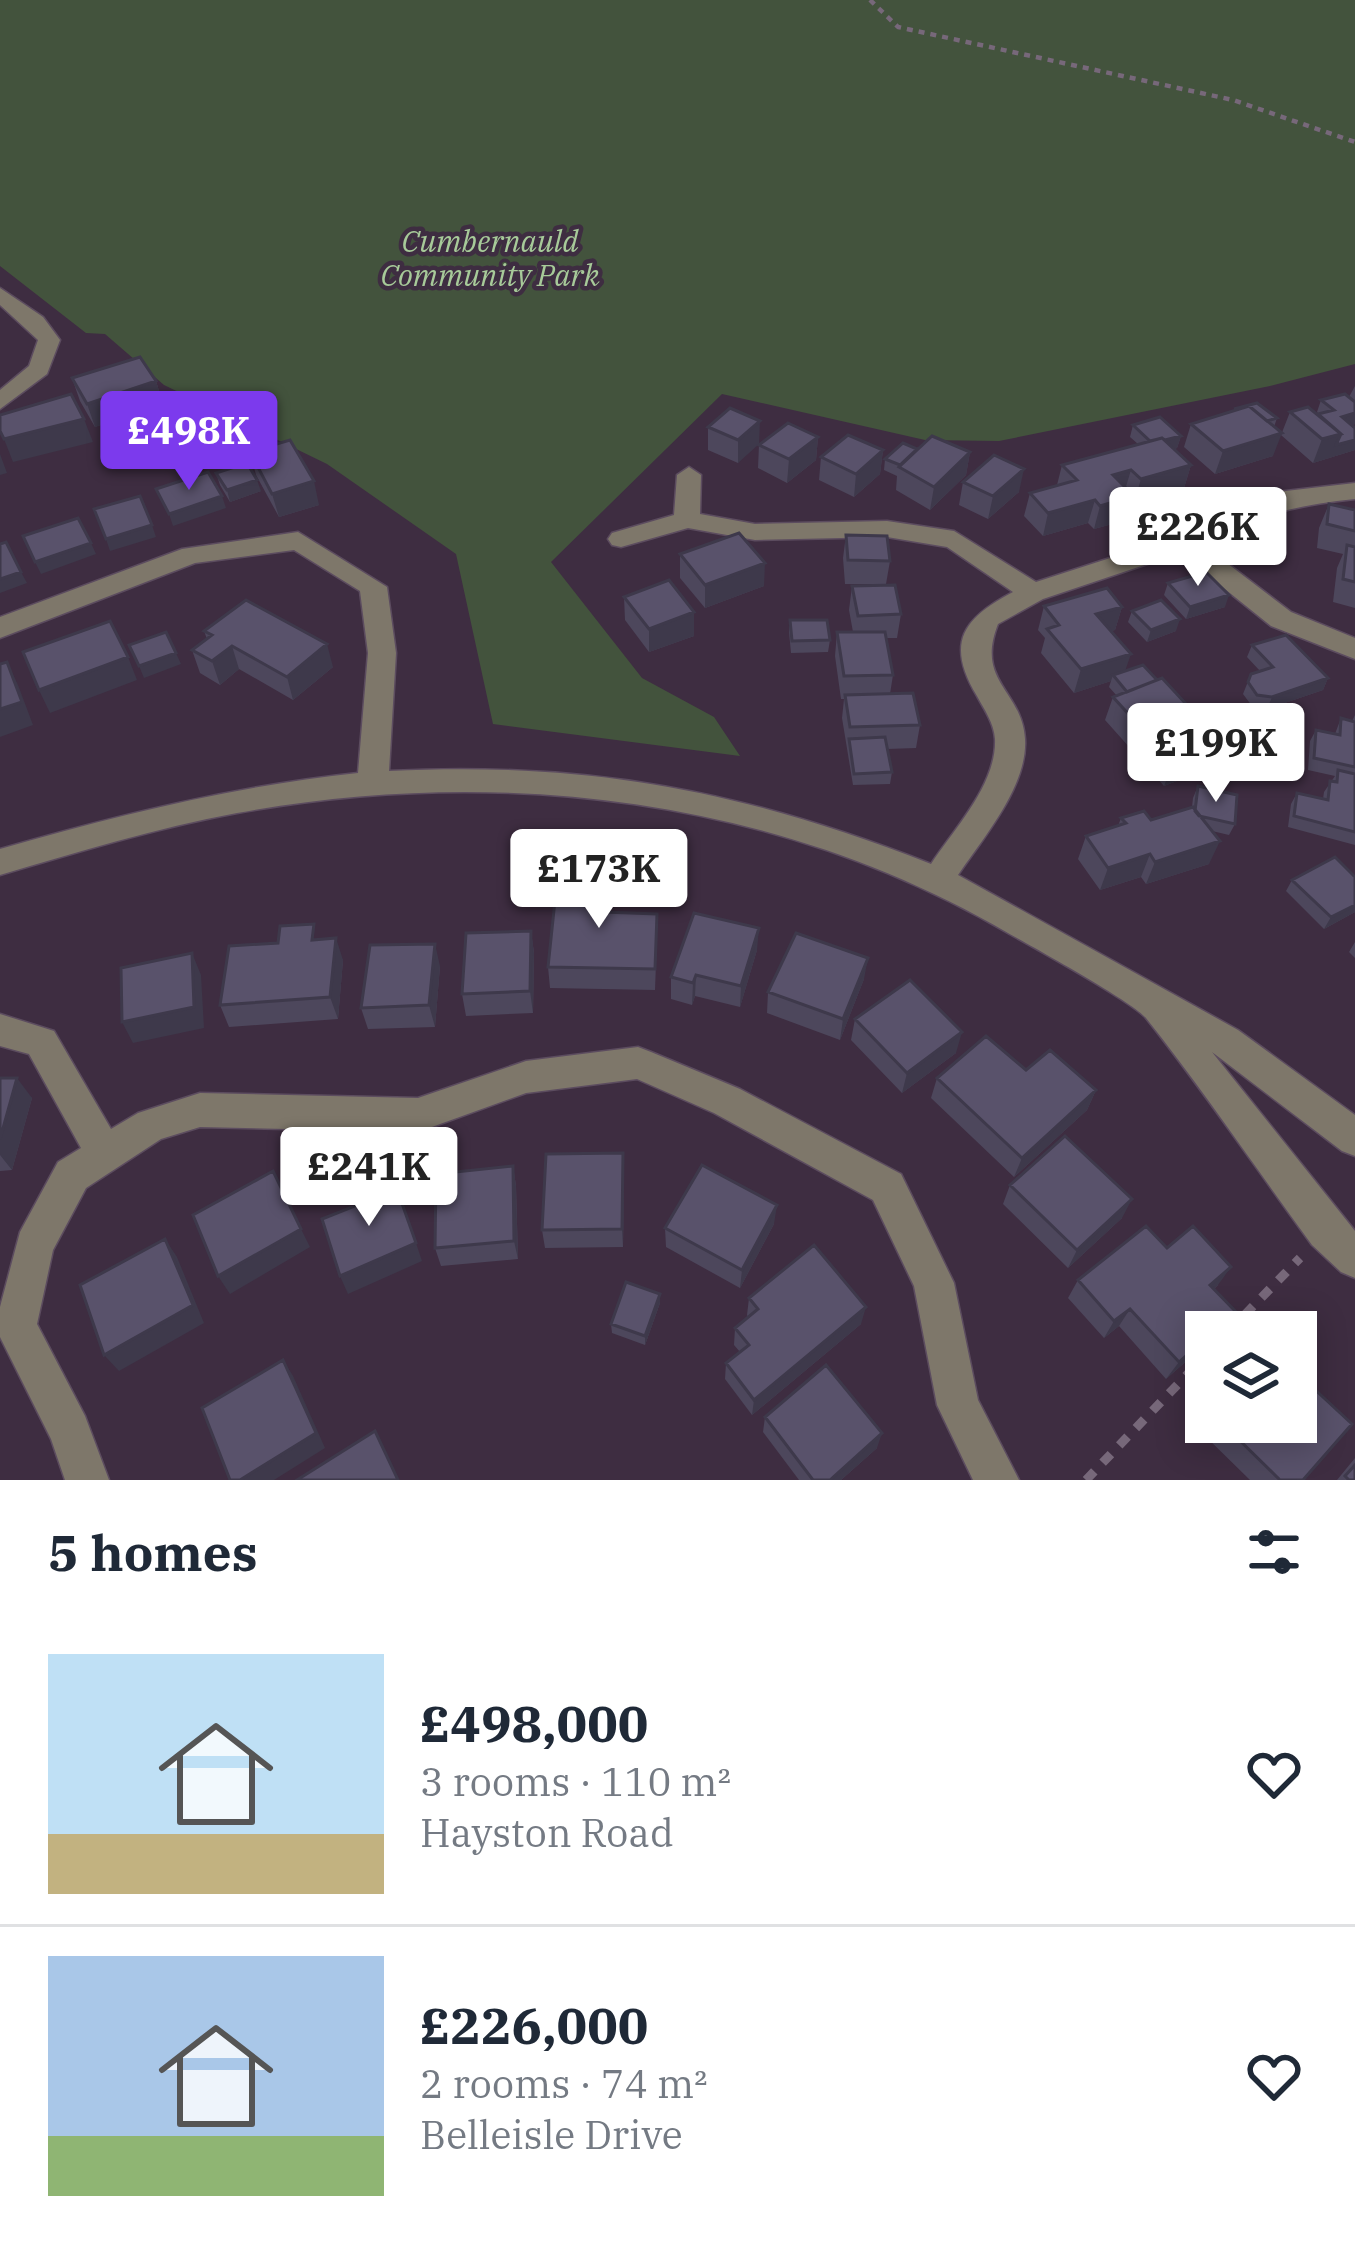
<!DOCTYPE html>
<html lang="en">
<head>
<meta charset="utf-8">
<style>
  body { margin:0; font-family:"IBM Plex Serif",serif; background:#f2f2f3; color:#1f2937; height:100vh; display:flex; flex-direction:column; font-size:45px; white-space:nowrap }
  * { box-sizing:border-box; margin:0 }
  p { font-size:39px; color:#747a83 }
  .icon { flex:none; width:66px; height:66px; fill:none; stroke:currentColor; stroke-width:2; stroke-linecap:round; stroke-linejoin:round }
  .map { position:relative; height:1480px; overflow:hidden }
  .sheet { display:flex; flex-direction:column; background:#fff; flex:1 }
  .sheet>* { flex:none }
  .controls { position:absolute; left:1185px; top:1311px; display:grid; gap:24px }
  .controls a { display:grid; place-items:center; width:132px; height:132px; border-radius:0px; background:#fff; box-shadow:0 6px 30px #0003; font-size:60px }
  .price { position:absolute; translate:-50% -102px; padding:0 27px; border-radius:12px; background:#fff; color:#222; font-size:39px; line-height:78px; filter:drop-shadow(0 3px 6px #0008) }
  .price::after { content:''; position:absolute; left:50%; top:72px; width:36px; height:27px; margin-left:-18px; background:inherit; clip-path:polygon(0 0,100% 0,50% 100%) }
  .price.current { background:#7c3aed; color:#fff }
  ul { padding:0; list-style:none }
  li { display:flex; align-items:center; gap:36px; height:300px; padding:0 48px }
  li+li { border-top:3px solid #e0e1e3 }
  li span { display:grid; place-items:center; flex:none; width:336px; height:240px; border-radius:0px; color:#555 }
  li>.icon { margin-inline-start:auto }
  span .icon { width:144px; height:144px; fill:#fffc; stroke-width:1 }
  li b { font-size:51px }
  h2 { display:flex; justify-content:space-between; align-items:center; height:144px; padding:0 48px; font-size:51px }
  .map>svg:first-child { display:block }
</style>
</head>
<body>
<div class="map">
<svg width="1355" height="1480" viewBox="0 0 1355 1480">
  <rect width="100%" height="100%" fill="#3e2d41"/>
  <path fill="#43533d" d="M0 0H1355V364L1270 386 999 441 925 440 722 394 551 562 642 678 714 717 740 756 493 724 456 554 327 464 164 385 105 334 86 333 0 266Z"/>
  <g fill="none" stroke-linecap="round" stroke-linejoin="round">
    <defs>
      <path id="minor" d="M0 288 43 317 60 340 47 374 0 409V390L29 366 38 340 0 305Z
        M689 467 701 475 700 514 755 524 887 521 954 531 1036 582 1175 537 1221 511 1277 492 1355 483V499C1298 505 1253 515 1202 544L1291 612 1355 638V659L1271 626 1180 553 1043 599 998 624C975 682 1022 690 1025 739 1028 786 983 838 958 875L1238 1030 1355 1115V1156L1342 1151 1212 1052 1355 1231V1278L1341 1272 1312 1245C1257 1170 1204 1091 1146 1018 1133 1002 1033 947 1008 933 775 797 499 765 237 813 156 828 78 852 0 875V849C118 815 236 786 358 773L368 653 360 591 294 550 195 563 0 638V617L182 549 298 532 387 587 396 653 389 771C589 761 745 791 931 864 954 829 997 784 995 739 994 723 984 709 977 696 945 643 963 618 1013 592L947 547 887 537 755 540 688 528 621 547 612 545 608 539 612 533 674 515 677 475Z
        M0 1014 54 1031 111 1129 138 1113 200 1093 418 1098 526 1061 638 1047 651 1052 740 1089 901 1174 954 1283 978 1400 1019 1480H973L937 1405 914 1286 873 1200 714 1113 637 1079 526 1093 418 1132 200 1127 161 1139 86 1188 53 1250 37 1324 85 1416 109 1480H65L51 1439 0 1337V1307L20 1232 58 1162 81 1148 29 1054 0 1046Z"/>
    </defs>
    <use href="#minor" stroke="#5c4c5f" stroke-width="3"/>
    <path stroke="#77687a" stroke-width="4.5" stroke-dasharray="6 6" stroke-linecap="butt" d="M870 0 898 27 1233 100 1355 142"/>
    <path stroke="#77687a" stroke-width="9" stroke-dasharray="12 12" stroke-linecap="butt" d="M1228 1332 1300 1258
      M1086 1480 1206 1355"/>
    <use href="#minor" fill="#7e776a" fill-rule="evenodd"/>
  </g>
  <path fill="#4d475c" d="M72 378 156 381 163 404 95 427 80 401Z
    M1355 386V424L1352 425 1355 428V450L1313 463 1281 435 1290 412 1319 414 1317 412 1321 400 1349 397Z
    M1277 418 1274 427 1273 456 1215 474 1184 447 1191 424Z
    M760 421 738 463 708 450V427Z
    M1133 425 1181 436 1177 448 1174 449 1191 465 1184 488 1134 502 1133 501 1127 520 1094 529 1088 523 1043 536 1024 516 1030 493 1057 485 1062 465 1138 444 1130 437Z
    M818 437 816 460 787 483 758 468 759 445Z
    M917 449 970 452 966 475 930 510 896 490 897 476 884 470 885 459Z
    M883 450 880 474 854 497 819 480 821 457Z
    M250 452 319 505 279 517 256 475Z
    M216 473 261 491 230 502 220 485Z
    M963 482 1019 492 988 519 959 505Z
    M1329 504 1355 510V608L1333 602 1337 568 1343 554 1317 548 1319 528Z
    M846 535 890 561 886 584H845L843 558Z
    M680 554 764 586 705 608 680 578Z
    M1168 583 1225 607 1186 619 1164 595Z
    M852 586 901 614 897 638H886L893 675 890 694 920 725 916 748 887 749 892 772 890 784 853 785 842 718 844 699H841L835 656 837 632H853L849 610Z
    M624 597 694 612V636L649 652 625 620Z
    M1044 606 1122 607 1115 630 1111 631 1125 671 1213 767 1164 786 1105 720 1113 697 1117 696 1109 687 1111 681 1074 693 1041 653 1045 638 1038 630Z
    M1132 611 1176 631 1147 642 1128 622Z
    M790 620 830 640 828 652 791 653 789 632Z
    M204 631 333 667 293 700 239 669 220 685 200 673 192 650 207 639Z
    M1252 645 1328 678 1323 690 1267 709 1252 706 1243 694 1251 674 1260 671 1247 657Z
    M1355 715V845L1288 827 1291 804 1297 793 1323 799 1324 792 1335 776 1308 770 1310 741 1316 730 1335 734 1341 718 1352 721Z
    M1198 786 1235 824 1229 835 1212 831 1209 864 1146 884 1141 877 1100 890 1078 859 1086 836 1118 826 1121 818 1151 820 1192 807 1193 798Z
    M1355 877V912L1324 929 1286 891 1292 880Z
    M606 882 607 913 657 936 655 990 550 988 548 967Z
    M531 931 534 953 533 1013 466 1016 462 994Z
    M319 939 343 960 338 1019 229 1027 220 1005 278 943Z
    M1355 942V958L1349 952Z
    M757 950 740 1007 695 996 692 1005 671 999V977Z
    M440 966 435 1027 368 1029 361 1008Z
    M864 979 840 1040 767 1013 768 992Z
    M855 1019 956 1053 902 1093 851 1040Z
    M0 1078 32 1098 12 1170 0 1171Z
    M937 1078 1096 1090 1087 1110 1014 1177 931 1098Z
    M513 1166 516 1186 518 1259 441 1266 435 1248Z
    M624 1173 623 1247 545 1248 542 1230Z
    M1010 1185 1122 1218 1068 1268 1003 1204Z
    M774 1224 740 1288 666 1247 665 1228Z
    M1167 1248 1218 1285 1214 1289 1236 1312 1223 1329 1166 1379 1119 1326 1104 1338 1068 1298 1078 1280Z
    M660 1294V1303L645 1345 612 1333 611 1324Z
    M749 1298 861 1324 752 1415 725 1379 726 1363 740 1352 734 1345 735 1328 748 1317 747 1315Z
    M765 1417 877 1448 841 1480H799L763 1432Z
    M1206 1422H1296L1303 1480H1250L1199 1430Z
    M1355 1458V1480H1337Z"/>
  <path fill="#3e394b" d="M156 381 163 404 95 427 87 404Z
    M1355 413V424L1337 429 1342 417Z
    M84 419 93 442 13 462 4 439Z
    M760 421 759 444 738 463V440Z
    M1282 433 1273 456 1215 474 1223 451Z
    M1341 434 1355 440V450L1313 463 1322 439Z
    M1181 436 1177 448 1150 455 1154 444Z
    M818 437 816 460 787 483 789 459Z
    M883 450 880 474 854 497 856 474Z
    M970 452 966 475 930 510 934 487Z
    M0 454 7 473 0 475Z
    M1191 465 1184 488 1134 502 1141 479Z
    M1024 469 1019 492 988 519 993 496Z
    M1131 470 1124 493 1113 475Z
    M257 480 261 491 230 502 227 490Z
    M314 481 319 505 279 517 272 494Z
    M222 496 226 508 173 526 169 514Z
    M1134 496 1127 520 1094 529 1100 506Z
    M1095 500 1088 523 1043 536 1048 513Z
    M152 525 156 537 110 551 106 539Z
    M91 543 96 554 41 574 35 562Z
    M765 563 764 586 705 608V585Z
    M21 572 27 583 0 593V579Z
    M1229 595 1225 607 1186 619 1190 607Z
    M1122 607 1115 630 1089 638 1096 614Z
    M694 612V636L649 652V629Z
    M1180 619 1176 631 1147 642 1151 630Z
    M327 644 333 667 293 700 287 677Z
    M232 646 239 669 220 685 212 661Z
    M176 653 181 664 144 678 139 666Z
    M1131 654 1123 677 1113 675 1111 681 1074 693 1081 669Z
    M128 657 137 680 50 713 39 690Z
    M7 662 18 685 33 725 0 737V709Z
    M1328 678 1323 690 1267 709 1272 697Z
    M1223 744 1213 767 1164 786 1173 763Z
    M1220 841 1209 864 1146 884 1155 862Z
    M1150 854 1141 877 1100 890 1108 868Z
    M1355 905V912L1324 929 1331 917Z
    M759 928 757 950 740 1007 741 986Z
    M531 931 534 953 533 1013 530 991Z
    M336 938 343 960 338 1019 330 997Z
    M435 944 440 966 435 1027 429 1005Z
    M192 953 201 975 204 1028 133 1043 122 1022Z
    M868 958 864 979 840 1040 843 1019Z
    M696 975 695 996 692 1005 693 983Z
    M962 1032 956 1053 902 1093 907 1073Z
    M17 1078 32 1098 12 1170 0 1155V1139Z
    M1096 1090 1087 1110 1014 1177 1022 1158Z
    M623 1153 624 1173 623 1247 622 1229Z
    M513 1166 516 1186 518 1259 514 1241Z
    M1132 1199 1122 1218 1068 1268 1077 1250Z
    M777 1205 774 1224 740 1288 742 1270Z
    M301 1229 310 1247 230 1294 218 1276Z
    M165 1239 177 1257 204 1323 119 1371 104 1355Z
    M416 1243 422 1261 348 1294 340 1276Z
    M1231 1267 1218 1285 1197 1303 1210 1285Z
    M660 1294V1303L645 1345V1336Z
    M866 1307 861 1324 752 1415 754 1400Z
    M1130 1309 1119 1326 1104 1338 1114 1321Z
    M1236 1312 1223 1329 1219 1332H1213Z
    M1206 1338V1344L1166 1379 1179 1362Z
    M283 1360 293 1376 325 1448 274 1480H240Z
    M882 1433 877 1448 841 1480H830Z"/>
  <path fill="#59526b" stroke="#3e394b" stroke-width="3" d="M140 357 156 381 87 404 72 378Z
    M71 394 84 419 4 439 0 431V415Z
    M1345 394 1355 402V413L1342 417 1355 428V440L1336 445 1341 434 1318 414 1334 410 1321 400Z
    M1257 403 1277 418 1267 421 1249 406 1234 409Z
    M1249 406 1282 433 1223 451 1191 424Z
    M1308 407 1341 434 1322 439 1290 412Z
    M730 408 760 421 738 440 708 427Z
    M1160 417 1181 436 1165 440 1162 438 1150 441 1133 425Z
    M788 423 818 437 789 459 759 445Z
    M848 435 883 450 856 474 821 457Z
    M932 436 970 452 934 487 899 467Z
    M1162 438 1191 465 1141 479 1131 470 1113 475 1134 496 1100 506 1095 500 1048 513 1030 493 1077 480 1062 465Z
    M290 440 314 481 272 494 250 452Z
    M903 443 917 449 900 465 885 459Z
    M994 455 1024 469 993 496 963 482Z
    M247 463 257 480 227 490 216 473Z
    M208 472 222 496 169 514 156 489Z
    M140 496 152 525 106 539 94 509Z
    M1329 504 1355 510V531L1327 524Z
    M78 518 91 543 35 562 23 536Z
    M739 533 765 563 705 585 680 554Z
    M846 535 887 536 890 561 848 560Z
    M6 542 21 572 0 579V544Z
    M1347 545 1355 547V582L1343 579Z
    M1206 572 1229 595 1190 607 1168 583Z
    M669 580 694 612 649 629 624 597Z
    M895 585 901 614 858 616 852 586Z
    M1107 588 1122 607 1096 614 1131 654 1081 669 1047 629 1059 625 1044 606Z
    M246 600 327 644 287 677 232 646 212 661 192 650 212 635 204 631Z
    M1161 600 1180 619 1151 630 1132 611Z
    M790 620H827L830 640 792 641Z
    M110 621 128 657 39 690 23 652Z
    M166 632 176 653 139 666 129 645Z
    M837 632H885L893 675 844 676Z
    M1286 635 1328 678 1272 697 1257 695 1248 682 1251 674 1273 667 1252 645Z
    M7 662 22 702 0 709V664Z
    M1143 665 1157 680 1127 692 1113 675Z
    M1162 678 1223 744 1173 763 1113 697Z
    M913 693 920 725 850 727 845 695Z
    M1341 718 1355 722V767L1314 758 1316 730 1340 735Z
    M885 737 892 772 854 774 849 739Z
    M1338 770 1355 774V832L1294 816 1297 793 1328 800 1330 781 1337 782Z
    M1198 786 1237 795 1235 824 1199 816 1195 811Z
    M1193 807 1220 841 1155 862 1150 854 1108 868 1086 836 1126 823 1121 818 1144 811 1151 820Z
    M1335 857 1355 877V905L1331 917 1292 880Z
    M557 881 606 882 604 912 657 914 655 969 548 967Z
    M694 913 759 928 741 986 696 975 693 983 671 977Z
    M314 924 312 940 336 938 330 997 220 1005 229 946 278 943 280 926Z
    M531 931 530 991 462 994 466 933Z
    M796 933 868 958 843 1019 768 992Z
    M435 944 429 1005 361 1008 370 945Z
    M192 953 194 1007 122 1022 121 968Z
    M910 980 962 1032 907 1073 855 1019Z
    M986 1036 1026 1070 1050 1050 1096 1090 1022 1158 937 1078Z
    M0 1078H17L0 1139Z
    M1065 1136 1132 1199 1077 1250 1010 1185Z
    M623 1153 622 1229 542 1230 546 1154Z
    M702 1165 777 1205 742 1270 665 1228Z
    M513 1166 514 1241 435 1248 436 1174Z
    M273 1171 301 1229 218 1276 193 1215Z
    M394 1181 416 1243 340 1276 322 1219 355 1206 352 1198Z
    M1146 1226 1167 1248 1193 1226 1231 1267 1210 1285 1236 1312 1213 1332H1206V1338L1179 1362 1130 1309 1114 1321 1078 1280Z
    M165 1239 193 1305 104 1355 80 1285Z
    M814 1245 866 1307 754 1400 726 1363 749 1345 735 1328 758 1309 749 1298Z
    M626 1282 660 1294 645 1336 611 1324Z
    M283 1360 316 1433 240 1480H230L202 1408Z
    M826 1365 882 1433 830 1480H813L765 1417Z
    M1296 1372 1352 1424 1303 1480H1280L1221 1422H1296Z
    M375 1431 398 1480H297Z
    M1355 1465V1480H1349L1345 1476Z"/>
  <g text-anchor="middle" stroke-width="9" stroke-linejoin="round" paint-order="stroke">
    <g font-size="30" font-style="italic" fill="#a7ca99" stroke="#3e2d41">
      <text x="490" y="252">Cumbernauld<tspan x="490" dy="34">Community Park</tspan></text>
    </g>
  </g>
</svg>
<div class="controls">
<a><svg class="icon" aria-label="layers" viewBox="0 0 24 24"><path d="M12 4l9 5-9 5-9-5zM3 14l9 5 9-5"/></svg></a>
</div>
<b class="price current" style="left:189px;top:493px">£498K</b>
<b class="price" style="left:1198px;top:589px">£226K</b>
<b class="price" style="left:1216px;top:805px">£199K</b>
<b class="price" style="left:599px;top:931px">£173K</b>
<b class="price" style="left:369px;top:1229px">£241K</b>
</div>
<section class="sheet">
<h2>5 homes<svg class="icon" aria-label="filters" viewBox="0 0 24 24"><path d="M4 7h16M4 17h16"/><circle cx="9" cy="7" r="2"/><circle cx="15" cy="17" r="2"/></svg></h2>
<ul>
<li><span style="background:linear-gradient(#bfe0f5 75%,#c2b280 0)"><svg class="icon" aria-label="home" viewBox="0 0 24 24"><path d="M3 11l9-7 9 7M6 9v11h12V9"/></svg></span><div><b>£498,000</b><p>3 rooms · 110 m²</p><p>Hayston Road</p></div><svg class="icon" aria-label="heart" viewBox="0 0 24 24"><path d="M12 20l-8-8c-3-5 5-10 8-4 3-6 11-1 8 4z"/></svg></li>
<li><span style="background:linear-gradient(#a9c7e8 75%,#8fb573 0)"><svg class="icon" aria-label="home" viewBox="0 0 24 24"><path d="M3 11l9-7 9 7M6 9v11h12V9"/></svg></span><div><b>£226,000</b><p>2 rooms · 74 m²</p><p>Belleisle Drive</p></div><svg class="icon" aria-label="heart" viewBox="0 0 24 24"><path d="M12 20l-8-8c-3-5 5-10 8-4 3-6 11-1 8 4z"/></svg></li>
</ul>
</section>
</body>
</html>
